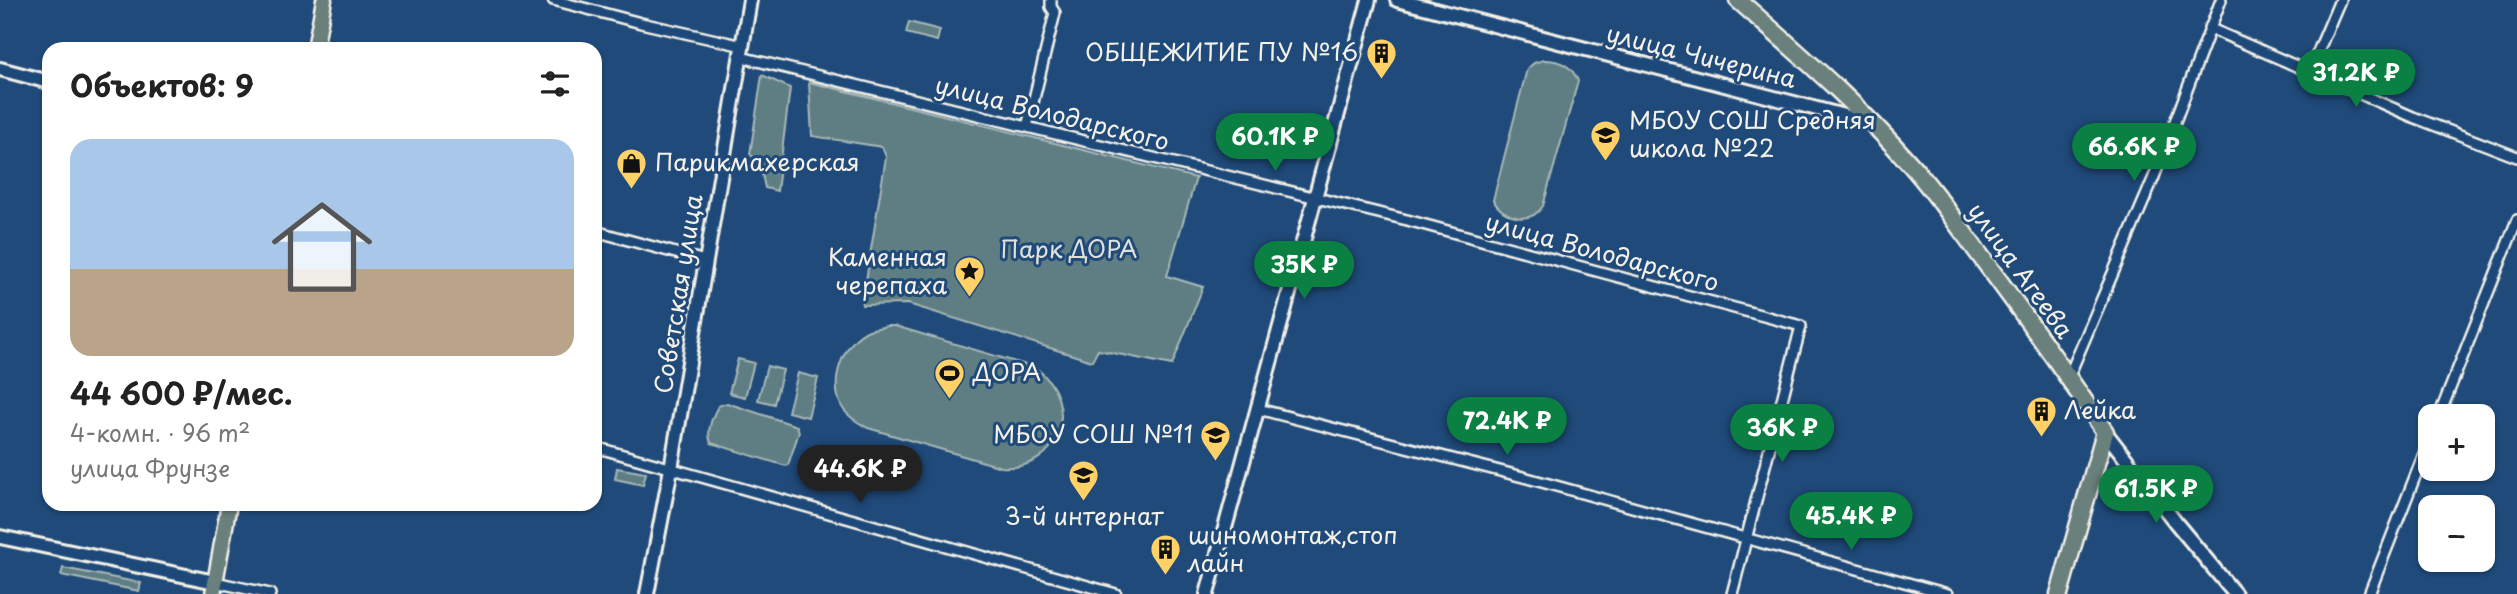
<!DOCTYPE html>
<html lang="ru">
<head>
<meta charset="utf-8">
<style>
  body { margin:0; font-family:"Playpen Sans",sans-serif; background:#f6f6f6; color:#222; height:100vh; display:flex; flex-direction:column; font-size:26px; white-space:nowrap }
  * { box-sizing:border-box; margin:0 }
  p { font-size:23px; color:#767676 }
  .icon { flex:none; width:38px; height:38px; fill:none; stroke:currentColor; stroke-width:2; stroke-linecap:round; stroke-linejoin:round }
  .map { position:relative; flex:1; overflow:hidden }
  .sheet { position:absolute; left:42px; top:42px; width:560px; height:469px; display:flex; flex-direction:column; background:#fff; border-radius:21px; box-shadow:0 2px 5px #0004 }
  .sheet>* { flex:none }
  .buttons { position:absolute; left:2418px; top:404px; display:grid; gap:14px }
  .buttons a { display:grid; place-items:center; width:77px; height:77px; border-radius:14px; background:#fff; box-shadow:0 2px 5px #0004; font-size:35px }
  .price { position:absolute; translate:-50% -60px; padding:0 16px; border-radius:24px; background:#0b8043; color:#fff; font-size:23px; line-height:46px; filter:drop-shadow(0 2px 4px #0008) }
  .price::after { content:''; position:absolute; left:50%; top:42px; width:21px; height:16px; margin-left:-10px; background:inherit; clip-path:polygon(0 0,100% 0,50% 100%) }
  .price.on { background:#222; color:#fff }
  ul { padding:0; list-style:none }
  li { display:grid; align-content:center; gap:14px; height:371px; padding:0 28px }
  li span { display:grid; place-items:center; height:217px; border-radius:21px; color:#555 }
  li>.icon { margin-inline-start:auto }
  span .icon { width:126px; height:126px; fill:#fffc; stroke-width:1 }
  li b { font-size:30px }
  h2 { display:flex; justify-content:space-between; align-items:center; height:84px; padding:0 28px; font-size:30px }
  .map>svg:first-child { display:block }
</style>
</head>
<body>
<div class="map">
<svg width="2517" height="594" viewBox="0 0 2517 594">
  <rect width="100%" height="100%" fill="#1f4a7a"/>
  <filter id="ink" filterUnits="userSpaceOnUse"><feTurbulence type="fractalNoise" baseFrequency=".0143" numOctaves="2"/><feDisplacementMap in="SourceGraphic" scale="14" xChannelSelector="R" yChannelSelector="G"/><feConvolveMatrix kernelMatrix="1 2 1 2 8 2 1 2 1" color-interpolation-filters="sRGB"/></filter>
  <g filter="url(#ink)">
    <path fill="#5e7e83" stroke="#a9b8b6" stroke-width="2" d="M909 22 940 30 937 41 906 33Z
      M1544 60C1559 60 1572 65 1578 81L1543 206C1530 226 1503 218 1493 200L1527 69 1534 63Z
      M762 75 790 88 777 191 765 188 760 165 750 154Z
      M809 82 1196 178 1167 276 1203 287 1172 365 1098 350 1092 361 908 304 862 305 886 157 882 147 812 136Z
      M886 326H895L1036 368C1082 403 1061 472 1001 467L868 428C859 423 848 417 842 407 828 382 843 341 869 330 874 328 881 328 886 326Z
      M738 359 754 363 745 397 729 393Z
      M767 366 783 370 774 404 758 400Z
      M798 373 818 378 808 417 788 412Z
      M727 403 797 426 799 432 788 465 786 466 711 443C706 432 712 417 718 406Z
      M617 468 646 473 643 485 615 479Z
      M63 568 141 583 139 591 61 575Z"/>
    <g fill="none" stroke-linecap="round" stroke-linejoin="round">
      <defs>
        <path id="street" d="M553 0 641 23 743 46
          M2209 28 2413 117 2517 157
          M741 57 1407 220 1801 326 1732 594
          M2309 73 2340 0
          M1027 127 1055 13 1051 7V0
          M595 231 705 261
          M2069 376 2154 177 2221 0
          M1258 409 1527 478 1948 594
          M2439 416 2517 220
          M595 447 1116 594
          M215 582 270 594
          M2369 594 2431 436"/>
        <path id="secondary" d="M1397 0 1871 123
          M0 69 49 82
          M2105 432 2176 523 2235 594
          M0 537 215 582
          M647 594 671 469 750 0
          M1207 594 1369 0"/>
        <path id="primary" d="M315 49 324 0
          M213 594 229 504"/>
        <path id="highway" d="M1738 0C1798 53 1859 105 1911 165 1935 192 1955 221 1976 250 2021 310 2064 370 2105 432L2059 594"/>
      </defs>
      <use href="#street" stroke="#f4f1e8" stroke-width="14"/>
      <use href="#secondary" stroke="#f4f1e8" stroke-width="18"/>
      <use href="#primary" stroke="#f4f1e8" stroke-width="19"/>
      <use href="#highway" stroke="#f4f1e8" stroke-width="21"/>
      <use href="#street" stroke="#1f4a7a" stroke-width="9"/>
      <use href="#secondary" stroke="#1f4a7a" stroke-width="12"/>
      <use href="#primary" stroke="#6a807c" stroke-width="14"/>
      <use href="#highway" stroke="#6a807c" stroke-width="16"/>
    </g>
  </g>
  <defs>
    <symbol id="building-pin" viewBox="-11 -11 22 30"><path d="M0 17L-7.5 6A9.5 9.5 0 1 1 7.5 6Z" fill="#ffd166" stroke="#1f4a7a"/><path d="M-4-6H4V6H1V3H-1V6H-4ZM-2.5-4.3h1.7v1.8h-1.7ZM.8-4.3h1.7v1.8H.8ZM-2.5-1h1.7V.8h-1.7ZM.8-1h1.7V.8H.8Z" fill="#111"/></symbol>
    <symbol id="school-pin" viewBox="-11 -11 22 30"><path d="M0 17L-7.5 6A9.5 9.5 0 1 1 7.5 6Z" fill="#ffd166" stroke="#1f4a7a"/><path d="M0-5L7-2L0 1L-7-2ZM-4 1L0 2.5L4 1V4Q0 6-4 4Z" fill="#111"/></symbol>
    <symbol id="shop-pin" viewBox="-11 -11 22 30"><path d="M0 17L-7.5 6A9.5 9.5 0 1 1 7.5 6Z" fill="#ffd166" stroke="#1f4a7a"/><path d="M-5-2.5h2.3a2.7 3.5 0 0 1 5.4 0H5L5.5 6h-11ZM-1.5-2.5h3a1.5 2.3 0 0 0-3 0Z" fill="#111"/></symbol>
    <symbol id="sight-pin" viewBox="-11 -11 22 30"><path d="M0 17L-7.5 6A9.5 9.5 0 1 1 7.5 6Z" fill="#ffd166" stroke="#1f4a7a"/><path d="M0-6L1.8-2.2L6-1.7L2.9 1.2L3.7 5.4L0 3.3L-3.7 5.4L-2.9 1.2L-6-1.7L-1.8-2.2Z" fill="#111"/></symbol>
    <symbol id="stadium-pin" viewBox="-11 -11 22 30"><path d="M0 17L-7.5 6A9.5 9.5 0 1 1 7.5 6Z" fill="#ffd166" stroke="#1f4a7a"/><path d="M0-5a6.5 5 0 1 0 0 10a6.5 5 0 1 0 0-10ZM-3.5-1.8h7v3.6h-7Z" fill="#111"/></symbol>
  </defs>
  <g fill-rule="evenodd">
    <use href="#building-pin" x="1364" y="36" width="35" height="47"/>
    <use href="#school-pin" x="1588" y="118" width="35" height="47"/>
    <use href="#shop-pin" x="614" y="146" width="35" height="47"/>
    <use href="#sight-pin" x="952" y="254" width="35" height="47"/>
    <use href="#stadium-pin" x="932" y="356" width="35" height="47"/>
    <use href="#building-pin" x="2024" y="394" width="35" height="47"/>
    <use href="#school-pin" x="1198" y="418" width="35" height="47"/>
    <use href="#school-pin" x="1066" y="458" width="35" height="47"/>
    <use href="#building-pin" x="1148" y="532" width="35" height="47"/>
  </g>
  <g text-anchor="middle" stroke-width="6" stroke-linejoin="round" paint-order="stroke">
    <g font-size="24" fill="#f4f1e8" stroke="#1f4a7a" text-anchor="start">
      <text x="1358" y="61" text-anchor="end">ОБЩЕЖИТИЕ ПУ №16</text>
      <text x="1629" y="129">МБОУ СОШ Средняя<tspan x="1629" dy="28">школа №22</tspan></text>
      <text x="655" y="171">Парикмахерская</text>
      <text x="947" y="266" text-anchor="end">Каменная<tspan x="947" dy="28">черепаха</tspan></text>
      <text x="973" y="381">ДОРА</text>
      <text x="2064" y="419">Лейка</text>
      <text x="1193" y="443" text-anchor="end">МБОУ СОШ №11</text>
      <text x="1084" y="525" text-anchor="middle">3-й интернат</text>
      <text x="1188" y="544">шиномонтаж,стоп<tspan x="1188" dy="28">лайн</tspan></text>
    </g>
    <g font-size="24" fill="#f4f1e8" stroke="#1f4a7a">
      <text transform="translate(1701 57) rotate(14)" y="8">улица Чичерина</text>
      <text transform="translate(1052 114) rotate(14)" y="8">улица Володарского</text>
      <text transform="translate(1602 253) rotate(15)" y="8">улица Володарского</text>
      <text transform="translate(2020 271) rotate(54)" y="8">улица Агеева</text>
      <text transform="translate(679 294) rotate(-81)" y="8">Советская улица</text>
    </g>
    <g font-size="24" fill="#dee0d9" stroke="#1f4a7a">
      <text x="1069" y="258">Парк ДОРА</text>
    </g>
  </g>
</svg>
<div class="buttons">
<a>+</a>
<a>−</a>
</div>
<b class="price" style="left:2356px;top:109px">31.2K ₽</b>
<b class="price" style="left:1275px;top:173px">60.1K ₽</b>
<b class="price" style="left:2134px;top:183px">66.6K ₽</b>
<b class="price" style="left:1304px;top:301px">35K ₽</b>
<b class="price" style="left:1507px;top:457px">72.4K ₽</b>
<b class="price" style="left:1782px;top:464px">36K ₽</b>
<b class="price on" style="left:860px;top:505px">44.6K ₽</b>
<b class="price" style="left:2156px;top:525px">61.5K ₽</b>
<b class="price" style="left:1851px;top:552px">45.4K ₽</b>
<section class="sheet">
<h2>Объектов: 9<svg class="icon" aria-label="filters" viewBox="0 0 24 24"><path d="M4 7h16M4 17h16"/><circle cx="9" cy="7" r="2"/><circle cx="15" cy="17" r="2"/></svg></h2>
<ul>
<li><span style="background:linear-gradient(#a9c7e8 60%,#b9a48a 0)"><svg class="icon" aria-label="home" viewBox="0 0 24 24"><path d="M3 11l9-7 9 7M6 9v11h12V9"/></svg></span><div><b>44 600 ₽/мес.</b><p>4-комн. · 96 m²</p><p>улица Фрунзе</p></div></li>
</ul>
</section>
</div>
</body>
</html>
